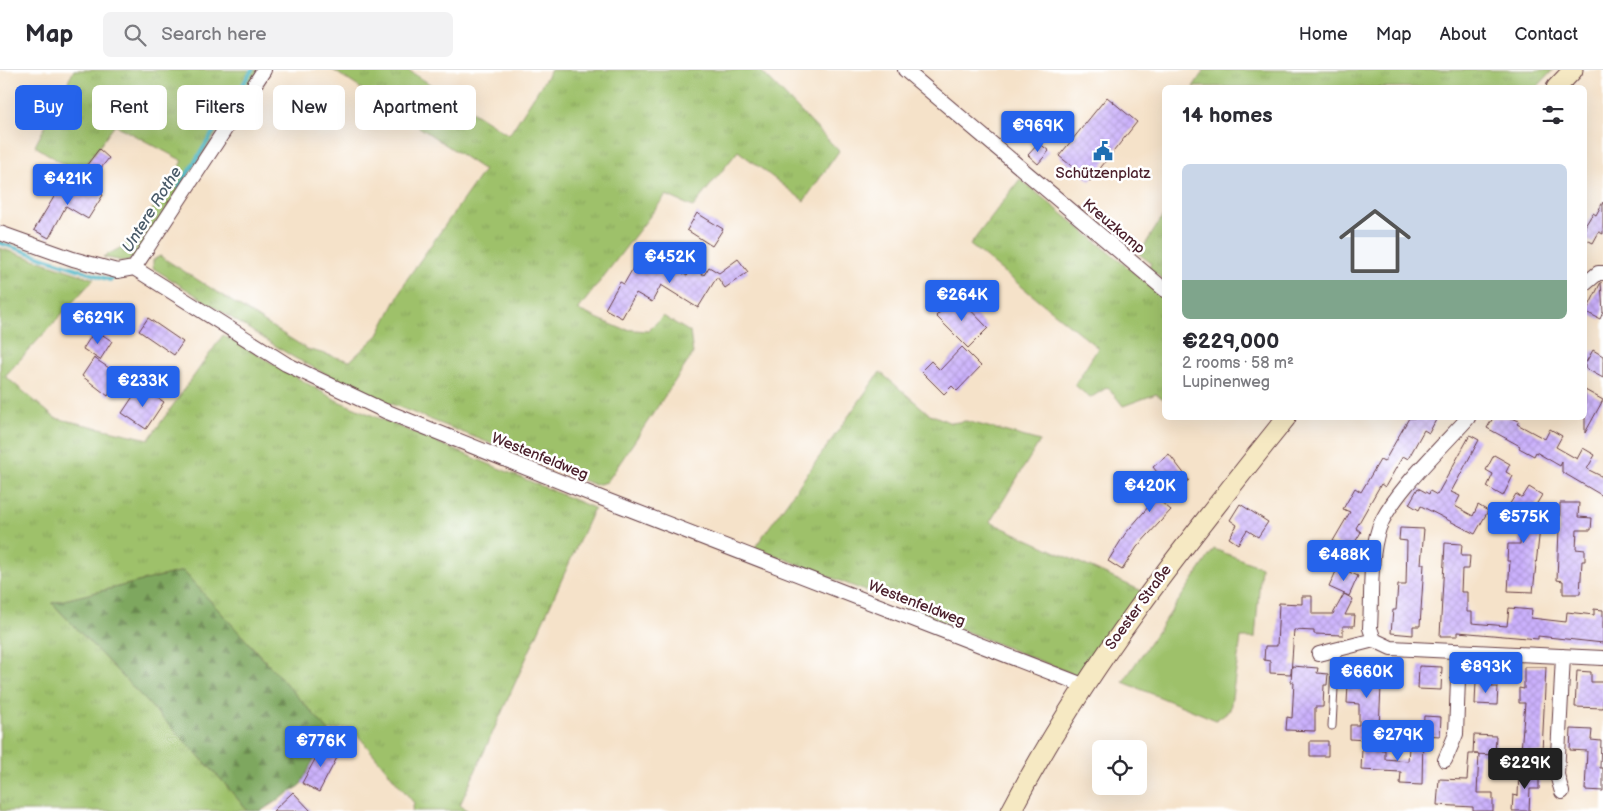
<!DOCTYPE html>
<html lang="en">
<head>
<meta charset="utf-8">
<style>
  body { margin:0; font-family:"Balsamiq Sans",sans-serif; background:#f2f2f3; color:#2b2b33; height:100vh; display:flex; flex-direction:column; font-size:19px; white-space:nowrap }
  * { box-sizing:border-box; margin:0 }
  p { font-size:16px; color:#7c7c81 }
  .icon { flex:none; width:28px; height:28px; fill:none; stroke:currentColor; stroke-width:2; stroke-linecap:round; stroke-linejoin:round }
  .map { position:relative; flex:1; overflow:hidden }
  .panel { position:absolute; left:1162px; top:15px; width:425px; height:335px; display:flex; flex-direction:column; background:#fff; border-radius:8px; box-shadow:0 5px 20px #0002 }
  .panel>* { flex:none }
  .banner { position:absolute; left:15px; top:15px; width:475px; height:45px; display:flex; gap:10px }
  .buttons { position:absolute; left:1092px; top:670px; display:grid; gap:10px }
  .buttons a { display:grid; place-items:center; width:55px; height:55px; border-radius:8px; background:#fff; box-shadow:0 5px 20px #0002; font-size:25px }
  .price { position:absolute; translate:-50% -42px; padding:0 11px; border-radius:5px; background:#2563eb; color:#fff; font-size:16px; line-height:32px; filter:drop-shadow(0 1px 2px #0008) }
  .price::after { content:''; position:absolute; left:50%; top:30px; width:15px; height:11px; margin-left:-8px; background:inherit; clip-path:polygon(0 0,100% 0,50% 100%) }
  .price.on { background:#222; color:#fff }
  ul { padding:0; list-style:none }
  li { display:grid; align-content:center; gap:10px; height:265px; padding:0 20px }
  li+li { border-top:1px solid #e1e1e2 }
  li span { display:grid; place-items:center; height:155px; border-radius:8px; color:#555 }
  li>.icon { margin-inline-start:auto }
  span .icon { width:90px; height:90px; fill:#fffc; stroke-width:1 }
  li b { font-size:21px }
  h2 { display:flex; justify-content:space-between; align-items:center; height:60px; padding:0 20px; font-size:21px }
  .tag { padding:0 18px; border-radius:8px; background:#fff; box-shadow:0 5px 20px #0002; font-size:18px; line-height:45px }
  .tag.on { background:#2563eb; color:#fff }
  header { display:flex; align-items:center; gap:30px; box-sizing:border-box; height:70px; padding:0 25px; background:#fff; border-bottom:1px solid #e1e1e2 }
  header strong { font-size:24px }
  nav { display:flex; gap:28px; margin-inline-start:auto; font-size:18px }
  .search { width:350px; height:45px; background:#f2f2f3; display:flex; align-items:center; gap:12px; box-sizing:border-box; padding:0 18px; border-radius:8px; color:#7c7c81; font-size:19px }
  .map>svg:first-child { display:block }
</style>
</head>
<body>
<header>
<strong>Map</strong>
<div class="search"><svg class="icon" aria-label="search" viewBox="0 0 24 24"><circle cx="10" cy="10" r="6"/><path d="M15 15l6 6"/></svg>Search here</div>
<nav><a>Home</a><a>Map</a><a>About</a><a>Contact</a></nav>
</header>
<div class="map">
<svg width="1603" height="741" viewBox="0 0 1603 741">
  <defs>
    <pattern id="grass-tufts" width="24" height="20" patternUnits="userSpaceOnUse" patternTransform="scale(1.25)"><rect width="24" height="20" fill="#9ec16b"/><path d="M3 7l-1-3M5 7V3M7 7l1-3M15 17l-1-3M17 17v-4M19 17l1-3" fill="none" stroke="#8aa55d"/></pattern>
    <pattern id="forest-firs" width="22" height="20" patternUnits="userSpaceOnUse" patternTransform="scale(1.25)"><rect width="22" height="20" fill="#7ea75f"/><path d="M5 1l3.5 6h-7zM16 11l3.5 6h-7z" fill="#69874f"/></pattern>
    <pattern id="building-cross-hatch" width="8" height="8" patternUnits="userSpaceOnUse" patternTransform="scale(1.25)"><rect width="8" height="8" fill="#cab0fc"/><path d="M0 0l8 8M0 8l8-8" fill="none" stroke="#af97d8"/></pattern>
  </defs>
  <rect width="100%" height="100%" fill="#fff"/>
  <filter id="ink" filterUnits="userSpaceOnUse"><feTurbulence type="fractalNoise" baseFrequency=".02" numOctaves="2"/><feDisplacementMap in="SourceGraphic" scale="10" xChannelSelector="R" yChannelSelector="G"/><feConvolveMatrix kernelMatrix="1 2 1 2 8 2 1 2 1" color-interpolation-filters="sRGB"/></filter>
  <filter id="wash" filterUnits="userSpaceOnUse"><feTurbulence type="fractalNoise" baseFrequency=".0096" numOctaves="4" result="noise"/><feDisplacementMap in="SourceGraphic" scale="20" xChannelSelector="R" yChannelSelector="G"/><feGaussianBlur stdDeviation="1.12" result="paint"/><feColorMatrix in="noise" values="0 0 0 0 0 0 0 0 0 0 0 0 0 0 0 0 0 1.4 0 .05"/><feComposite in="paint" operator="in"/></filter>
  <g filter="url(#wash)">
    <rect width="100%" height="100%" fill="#f5e2c9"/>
    <path fill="url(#grass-tufts)" stroke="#74704b" d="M74 0H258L136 186 127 192 103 187 120 178 134 168 183 91 115 55 79 104 35 76Z
      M333 0H408L509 65 551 0H760L839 81 804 131 738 81 693 137 666 125 578 240 622 259 648 261 663 246 690 262 693 284 607 412 595 415 361 322 293 287 153 198V190L160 186 307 279 350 291 378 265 407 209 484 100Z
      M1204 0H1553L1536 18 1193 17Z
      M1020 109 1165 228V330L1156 324 1123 336 1108 317 1090 328 1075 315 1098 278 970 175Z
      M1165 143V211L1149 198 1151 193 1139 184Z
      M0 178 94 209 5 306 55 348 149 369 223 265 338 331 594 438 460 735 468 741H412L414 733 351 657 329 661 183 501 52 533 219 707 248 741H0Z
      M880 302 928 343 951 353 966 351 1040 371 990 452 1142 521 1078 606 755 477Z"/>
    <path fill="url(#forest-firs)" stroke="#646345" d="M183 501 329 661 300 716 261 741H248L219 707 52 533Z"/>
    <path fill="#9ec16b" stroke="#74704b" d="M1214 479 1261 497 1255 568H1241L1230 640 1216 650 1123 612Z"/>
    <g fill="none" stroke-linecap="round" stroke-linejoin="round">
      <path stroke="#49b5c6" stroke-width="4" d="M179 117 252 0
        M0 173 110 210 118 206"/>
    </g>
    <g id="blocks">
      <path fill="url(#building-cross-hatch)" d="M1107 27 1137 52 1090 111 1059 86Z
        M1039 73 1049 81 1038 94 1028 85Z
        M99 79 109 88 93 108 83 100Z
        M63 112 80 122 85 114 103 125 88 149 66 136 49 168 34 160Z
        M1603 132V164L1599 162 1593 173 1585 169V156L1593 143 1596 145Z
        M697 143 723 159 712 176 687 160Z
        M659 189 687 206 693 198 704 205 709 197 719 203 738 189 748 202 725 218 717 207 698 238 661 215 652 232 636 223 622 248 605 239 620 212 624 214 636 193 652 201Z
        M1601 212 1603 242 1600 249 1586 242Z
        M957 226 988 258 968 278 936 246Z
        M148 248 183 272 174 285 139 261Z
        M95 260 112 271 100 290 83 279Z
        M962 277 981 296 957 321 952 316 944 324 921 301 931 291 940 300Z
        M1593 280 1603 286V308L1585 298V294Z
        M94 288 121 306 108 326 82 306Z
        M140 316 164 332 146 359 122 343Z
        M1585 320 1603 330 1585 363Z
        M1409 348H1437L1429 363 1424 360 1408 389 1403 386 1385 417 1381 414 1356 458 1361 462 1350 481 1333 471 1350 442 1343 439 1355 418 1361 422 1380 390 1384 392Z
        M1493 348H1512L1519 351 1517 354 1545 369 1550 359 1562 366 1556 377 1577 389 1583 378 1595 385 1587 399 1603 407V426L1562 402V392L1560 396 1536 382 1534 386 1519 378 1520 376 1487 358Z
        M1470 365 1479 370 1451 422 1460 426 1455 436 1473 446 1478 435 1488 441 1475 464 1421 436 1419 440 1409 434 1418 418 1429 424 1430 421 1437 425Z
        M1169 384 1189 410 1161 432 1171 440 1137 477 1122 500 1108 491 1125 464 1167 415 1153 397Z
        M1494 385 1510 394 1506 402 1513 406 1503 426 1487 417 1493 404 1486 400Z
        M1529 417 1542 425 1526 451 1540 458 1533 522 1508 521 1510 491H1507L1508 474H1520L1522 449 1506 440 1516 424 1522 428Z
        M1560 433H1579L1578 447 1592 448 1591 460H1577L1576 479 1585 480V491H1582L1580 524H1563V511L1557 510Z
        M1240 434 1268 452 1258 467 1247 460 1238 474 1229 468 1237 455 1230 450Z
        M1400 458 1424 459 1421 494H1424L1420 556H1413V565L1391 563 1393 540H1396L1398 515H1406L1407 471 1399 470Z
        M1445 473 1462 474 1461 486H1470L1469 499H1462L1461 522H1467V542H1472V553L1507 556 1509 538 1532 540 1531 548 1566 552 1567 542 1594 545V539L1603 540V573L1538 566V569L1458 562V566H1440Z
        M1338 497 1358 506 1349 526 1329 517Z
        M1344 524 1353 529 1345 545H1355L1354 556H1343V565L1314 564V561L1294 560 1291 604 1270 603V591L1264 590 1265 576H1277L1279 533 1302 534V526H1312V544H1333Z
        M1363 592 1385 593 1383 617H1381L1379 658 1365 657V670L1350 669V655H1359V634L1347 633 1348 614H1361Z
        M1292 596 1318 598 1317 603 1328 604 1327 615H1324L1323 637H1315V661L1286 660 1287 647 1292 648 1294 612H1291Z
        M1419 596 1442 597 1441 620 1418 619Z
        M1524 597H1546L1542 682 1521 681 1525 633H1519V618L1524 619Z
        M1577 601 1591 602V612H1603V638L1575 637Z
        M1476 611 1492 612V617H1498L1497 635 1475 634Z
        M1424 646 1441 647 1440 666 1423 665Z
        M1571 659 1592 660 1591 670 1601 671 1600 698H1603V721L1585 720 1587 681 1570 680Z
        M1410 664 1423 665 1422 715 1400 714 1401 702 1361 700 1362 679 1385 680V689L1408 691Z
        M1474 665 1496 666 1495 685 1474 684H1479L1477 723H1493V741H1473V737L1437 735 1439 709 1467 710 1469 684H1473Z
        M1310 671H1328V686H1310Z
        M324 673 340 682 319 722 302 713Z
        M1513 680 1525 681 1524 701 1513 700Z
        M1519 701H1539V719H1530L1529 741H1512L1513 725 1518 726Z
        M293 722 311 741H273Z"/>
    </g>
  </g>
  <g filter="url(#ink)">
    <use href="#blocks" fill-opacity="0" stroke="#643c43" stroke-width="1"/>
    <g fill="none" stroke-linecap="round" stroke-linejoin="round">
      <defs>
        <path id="lane" d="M1332 656 1336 579"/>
        <path id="street" d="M905 0 1165 220
          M0 163 73 189 117 201 134 198 286 294 385 341 601 428 1083 615
          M134 198 264 0
          M1585 214 1598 203H1603
          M1374 570 1370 558C1372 526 1369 488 1379 458 1391 425 1443 376 1468 348
          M1319 584 1374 570 1391 578 1603 588
          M1445 690 1456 664 1459 581
          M1562 722 1557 705 1563 586"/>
        <path id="secondary" d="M1556 18 1573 0
          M1011 741C1086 597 1185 474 1286 348"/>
      </defs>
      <use href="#lane" stroke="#643c43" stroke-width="9"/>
      <use href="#street" stroke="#643c43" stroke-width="16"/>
      <use href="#secondary" stroke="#643c43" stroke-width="21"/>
      <use href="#lane" stroke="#fff" stroke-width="7"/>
      <use href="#street" stroke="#fff" stroke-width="14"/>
      <use href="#secondary" stroke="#f6e9c3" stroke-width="19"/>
    </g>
  </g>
  <defs>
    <symbol id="civic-bare" viewBox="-9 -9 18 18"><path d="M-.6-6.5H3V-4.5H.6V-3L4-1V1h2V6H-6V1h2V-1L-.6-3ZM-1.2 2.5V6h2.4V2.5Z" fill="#1f6fb2" stroke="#fff" stroke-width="2.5" paint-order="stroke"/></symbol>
  </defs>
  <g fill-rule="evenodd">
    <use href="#civic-bare" x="1089" y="67" width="28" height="28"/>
  </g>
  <g text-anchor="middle" stroke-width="5" stroke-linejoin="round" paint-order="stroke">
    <g font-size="15" fill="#4a1f2b" stroke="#fff">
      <text x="1103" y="108">Schützenplatz</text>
    </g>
    <g font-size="15" fill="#4a1f2b" stroke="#fff">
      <text transform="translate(1114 156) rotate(40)" y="5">Kreuzkamp</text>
      <text transform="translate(540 386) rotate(22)" y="5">Westenfeldweg</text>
      <text transform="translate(917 533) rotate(21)" y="5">Westenfeldweg</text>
      <text transform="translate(1138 537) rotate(-54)" y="5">Soester Straße</text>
    </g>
    <g font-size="16" font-style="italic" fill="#4a5b69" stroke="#fff">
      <text transform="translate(151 139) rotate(-58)" y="6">Untere Rothe</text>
    </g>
  </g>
</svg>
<div class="buttons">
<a><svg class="icon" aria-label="locate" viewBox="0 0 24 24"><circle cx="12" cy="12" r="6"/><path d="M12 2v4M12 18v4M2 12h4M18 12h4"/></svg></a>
</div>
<b class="price" style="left:1038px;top:83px">€969K</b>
<b class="price" style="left:68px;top:136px">€421K</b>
<b class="price" style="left:670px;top:214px">€452K</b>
<b class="price" style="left:962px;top:252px">€264K</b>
<b class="price" style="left:98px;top:275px">€629K</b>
<b class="price" style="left:143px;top:338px">€233K</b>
<b class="price" style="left:1150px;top:443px">€420K</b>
<b class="price" style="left:1524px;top:474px">€575K</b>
<b class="price" style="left:1344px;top:512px">€488K</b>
<b class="price" style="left:1486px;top:624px">€893K</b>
<b class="price" style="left:1367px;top:629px">€660K</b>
<b class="price" style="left:1398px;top:692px">€279K</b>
<b class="price" style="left:321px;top:698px">€776K</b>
<b class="price on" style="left:1525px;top:720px">€229K</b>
<div class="banner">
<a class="tag on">Buy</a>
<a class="tag">Rent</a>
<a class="tag">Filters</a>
<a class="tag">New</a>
<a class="tag">Apartment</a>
</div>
<section class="panel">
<h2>14 homes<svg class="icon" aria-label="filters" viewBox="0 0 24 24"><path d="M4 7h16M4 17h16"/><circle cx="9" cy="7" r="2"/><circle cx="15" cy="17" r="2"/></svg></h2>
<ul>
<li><span style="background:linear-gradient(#c9d6e8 75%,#7fa58c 0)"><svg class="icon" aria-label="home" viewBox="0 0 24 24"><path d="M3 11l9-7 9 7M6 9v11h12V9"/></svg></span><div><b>€229,000</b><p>2 rooms · 58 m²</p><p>Lupinenweg</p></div></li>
</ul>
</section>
</div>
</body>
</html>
